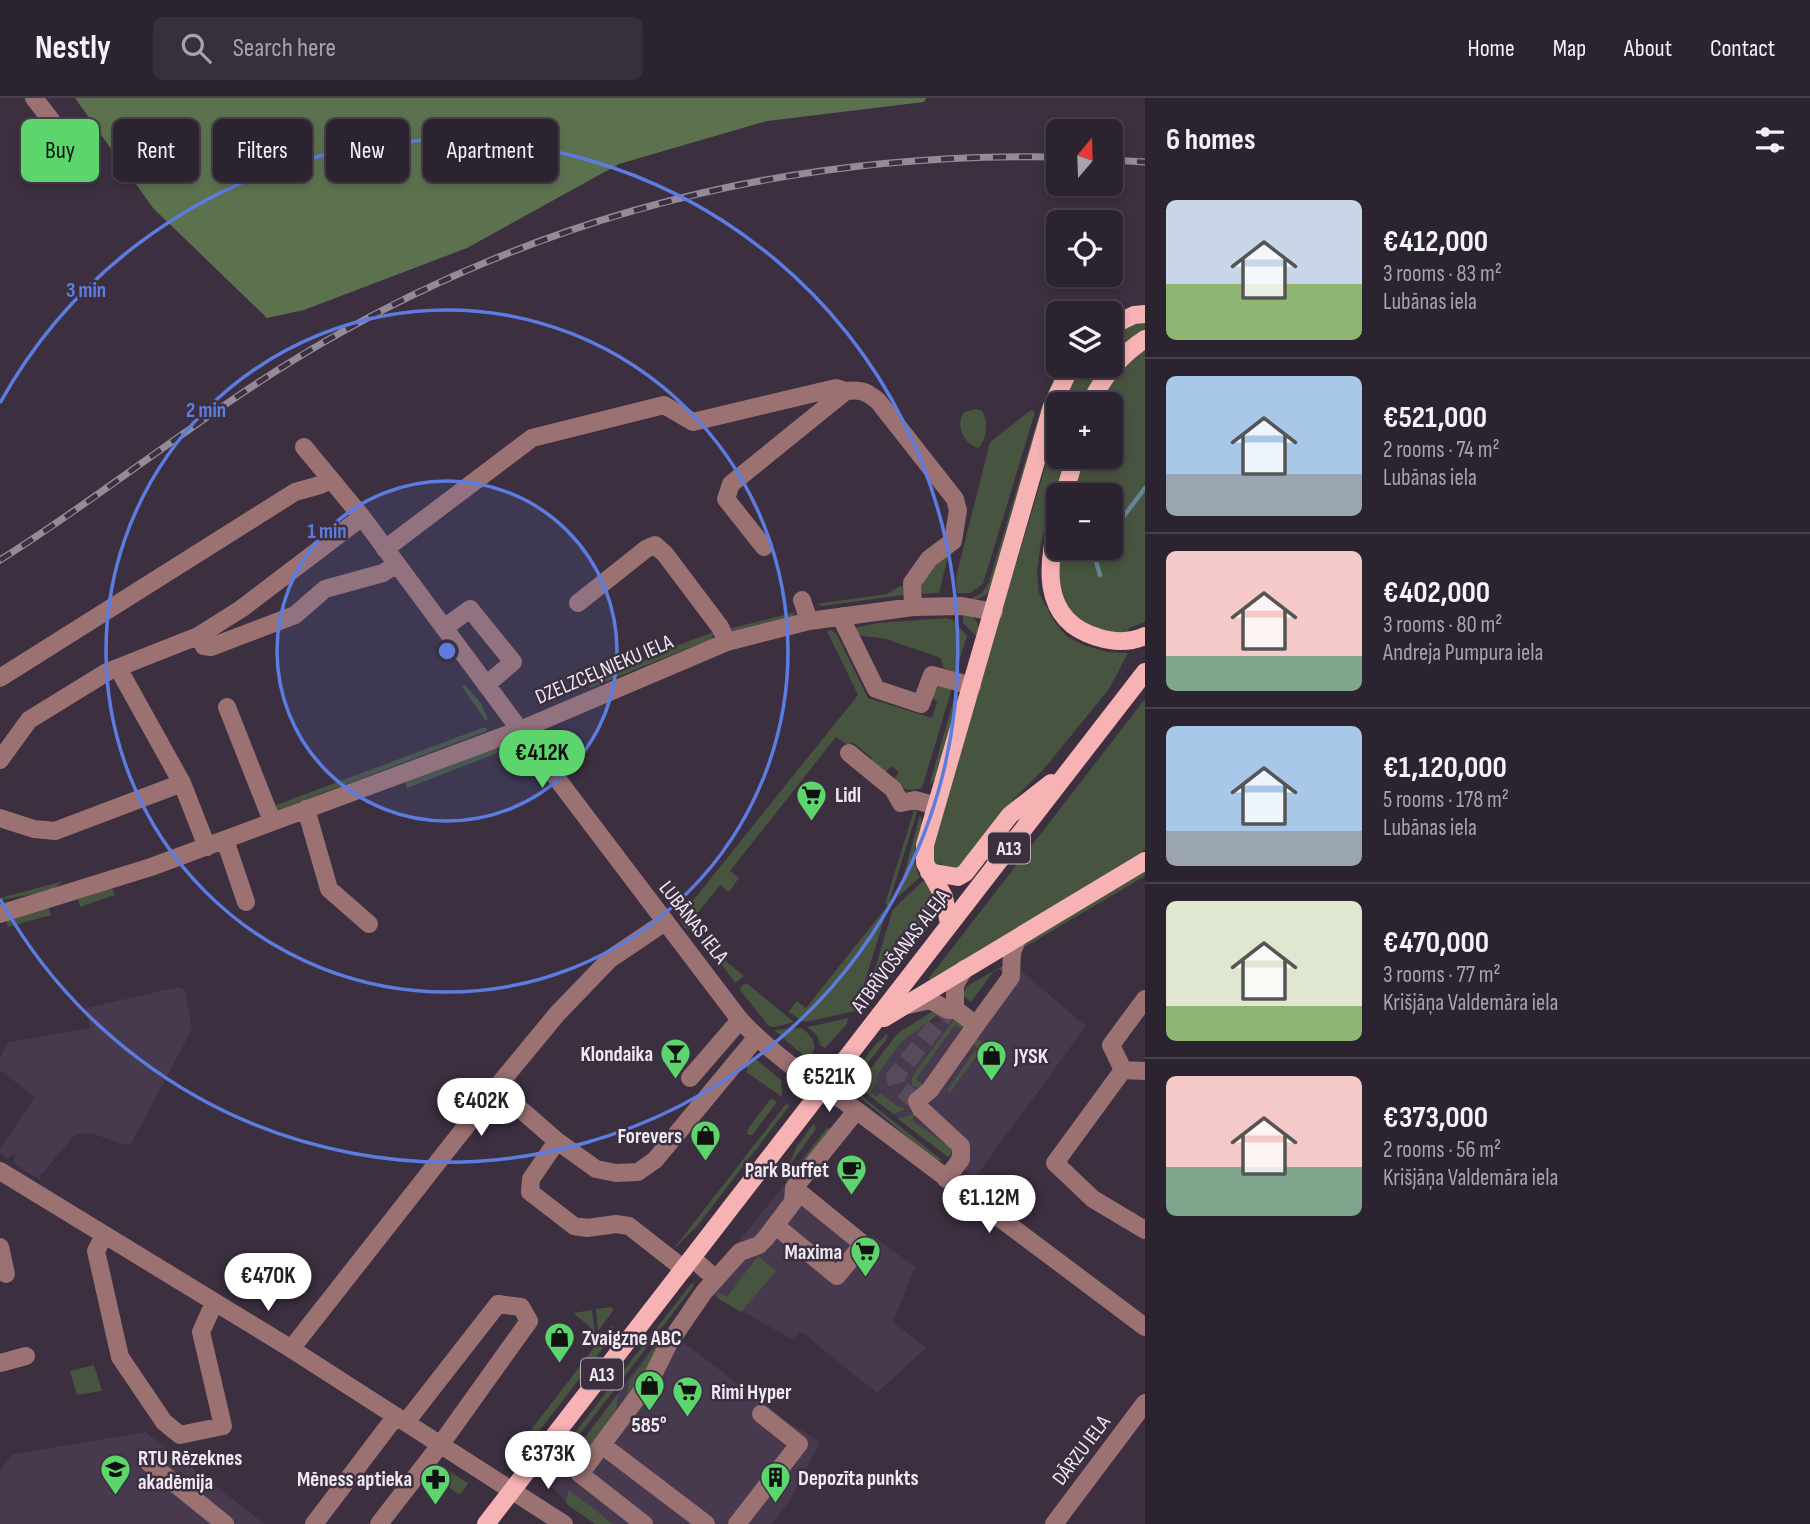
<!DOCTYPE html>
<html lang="en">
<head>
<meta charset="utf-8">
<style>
  body { margin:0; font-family:"Sofia Sans Condensed",sans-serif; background:#382f3c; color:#f1f3f6; height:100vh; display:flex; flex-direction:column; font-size:26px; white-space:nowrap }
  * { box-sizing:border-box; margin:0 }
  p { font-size:23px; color:#a6a4ab }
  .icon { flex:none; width:38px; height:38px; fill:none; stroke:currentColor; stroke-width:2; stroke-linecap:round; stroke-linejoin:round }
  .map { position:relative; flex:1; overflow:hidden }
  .side { display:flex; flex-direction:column; background:#2c2330; width:665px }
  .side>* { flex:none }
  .guide { position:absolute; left:21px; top:21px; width:665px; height:63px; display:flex; gap:14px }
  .needle { width:46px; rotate:19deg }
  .controls { position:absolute; left:1046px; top:21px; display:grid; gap:14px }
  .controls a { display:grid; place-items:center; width:77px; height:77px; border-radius:10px; background:#2c2330; box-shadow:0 4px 10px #0003,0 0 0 2px #48404c; font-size:35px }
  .price { position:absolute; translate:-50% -60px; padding:0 16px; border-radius:24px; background:#fff; color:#222; font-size:23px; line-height:46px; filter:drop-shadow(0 2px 4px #0008) }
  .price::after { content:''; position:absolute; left:50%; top:42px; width:21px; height:16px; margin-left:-10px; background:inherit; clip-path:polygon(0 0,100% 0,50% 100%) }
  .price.current { background:#5cd56d; color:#111 }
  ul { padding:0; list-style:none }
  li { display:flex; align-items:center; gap:21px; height:175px; padding:0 21px }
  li+li { border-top:2px solid #48404c }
  li span { display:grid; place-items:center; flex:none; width:196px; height:140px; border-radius:10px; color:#555 }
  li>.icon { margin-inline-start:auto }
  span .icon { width:84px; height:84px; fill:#fffc; stroke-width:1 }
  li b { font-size:30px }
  h2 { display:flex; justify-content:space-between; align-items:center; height:84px; padding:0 21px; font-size:30px }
  .chip { padding:0 24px; border-radius:10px; background:#2c2330; box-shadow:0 4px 10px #0003,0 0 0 2px #48404c; font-size:24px; line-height:63px }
  .chip.current { background:#5cd56d; color:#111 }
  header { display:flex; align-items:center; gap:42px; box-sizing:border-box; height:98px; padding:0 35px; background:#2c2330; border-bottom:2px solid #48404c }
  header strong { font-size:33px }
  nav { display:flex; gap:38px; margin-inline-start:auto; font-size:24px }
  .search { width:490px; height:63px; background:#382f3c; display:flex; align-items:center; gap:18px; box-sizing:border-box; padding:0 24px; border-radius:10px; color:#a6a4ab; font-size:26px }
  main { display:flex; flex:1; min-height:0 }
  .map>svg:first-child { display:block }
</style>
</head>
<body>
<header>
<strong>Nestly</strong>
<div class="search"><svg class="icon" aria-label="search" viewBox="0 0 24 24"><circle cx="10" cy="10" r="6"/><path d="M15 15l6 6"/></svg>Search here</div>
<nav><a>Home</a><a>Map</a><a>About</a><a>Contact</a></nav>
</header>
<main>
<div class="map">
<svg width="1145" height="1426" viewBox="0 0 1145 1426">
  <rect width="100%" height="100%" fill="#3b2f40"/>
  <path fill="#47394e" d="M1020 872 1086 928 975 1080 865 994 864 979 901 932 974 915Z
    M179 889 185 892 192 931 131 1046 124 1047 91 1035 78 1036 72 1040 40 1078V1082L13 1065 15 1057 13 1056 8 1061 0 1055V1051L35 999 0 972V959L9 944 90 930 86 910Z
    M787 1084 868 1142 872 1137 915 1169 893 1224 926 1250 877 1295 801 1234 793 1242 712 1196 704 1185Z
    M666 1231 791 1326 820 1344 790 1403 771 1426H599L564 1401 549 1386Z
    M145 1334 265 1426H0V1372L13 1356Z"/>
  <path fill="#47543f" d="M1145 222V231L1111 259V237L1134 225Z
    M1145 250V524L1129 530 1127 535C1070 533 1052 504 1059 450H1111V397H1071L1081 359H1111V306H1097L1122 268Z
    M1059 268H1062L992 491C985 499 979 502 968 502L982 495 989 484 1040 313Z
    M1081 268H1102L1081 306H1064L1070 288Z
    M976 311 982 313C989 324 987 341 978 350 963 345 955 328 964 314Z
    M1031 312 1035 314 983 486 970 495H957L956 479 990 344Z
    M1059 323V359H1066L1041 444 1037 475 1039 495 1054 523 1066 538 1084 547 1107 554 1128 555 1109 591 1043 672 1014 701 957 771 948 770 940 765 937 767 932 759 935 736Z
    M946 458H948L939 495 923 496 920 493V480Z
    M900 488 905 489 904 497 822 508 816 506 887 496Z
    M796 514 792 518 735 533 728 531Z
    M963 516 972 518C979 525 979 529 977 539L963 525Z
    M947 520 953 522 967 538 955 575 943 569 941 561 938 559 886 541 857 537 854 530 877 525Z
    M832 532 837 537 868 600 932 620 937 604 932 599 935 590 940 587 952 590 922 690C910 694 902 691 893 683L899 674 891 668 884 676 869 664 872 660 852 644 849 648 836 639 730 773 739 780 729 794 720 787 691 823 696 827 692 831 685 830 679 820 858 597 827 533Z
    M716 533 711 541 590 590 589 588 676 548Z
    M465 587 481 605 488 622 486 623 462 589Z
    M956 594 959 599 936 680 929 688Z
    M1145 601V752L931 883 929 880Z
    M482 630H486L487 633 278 712 271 709Z
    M495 647 498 653 495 656 407 690 405 684Z
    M914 712 917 714 888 808 885 806Z
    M920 717C926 731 915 742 914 757 914 765 917 773 920 779L898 799Z
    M1145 771V778L1025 849V844Z
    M924 782 939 806 935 820 867 908 865 903 893 811Z
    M63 783 51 793 0 802V800Z
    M112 790 115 797 80 809 78 801Z
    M49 810 51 817 8 829 6 822Z
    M887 811 856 913 805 924 788 914 797 903 806 910 884 812Z
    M710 850 744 878 735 885Z
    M1006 866 1005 875 999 871 993 874 971 904 962 897 967 888Z
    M746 886 749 887 794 924 775 929 769 928 740 892 742 887Z
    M936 911V918L900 945 876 979 877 984 871 994 877 999 880 995 900 1010 901 1008 905 1011 893 1016 865 994 864 979 897 936Z
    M848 920 847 926 825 950 820 947 817 937 807 929Z
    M955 920 962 926 961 931 955 927 916 981 923 987 918 990 912 988V979Z
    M801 930C812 937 819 947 810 959L803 957 774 932Z
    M888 935 886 942 859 976 854 974 876 946Z
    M976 942H979L985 946 950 994 947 992 977 950 973 944Z
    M751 957 781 982 782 999 746 974 748 971 741 964Z
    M855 995H858L943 1063 935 1062Z
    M771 1000 777 1004 752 1037H749L747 1035 748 1031Z
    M786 1006 790 1007 698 1127 672 1153Z
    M913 1016 915 1017 912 1022 945 1046 947 1044 953 1052 948 1059 898 1021Z
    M814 1025 816 1031 787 1071 797 1048Z
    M827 1030H832L790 1085 786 1082Z
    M758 1158 776 1173 741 1214 717 1200V1194L727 1199Z
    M694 1185 693 1189 588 1326 545 1378 544 1374 691 1186Z
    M693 1198 648 1276 624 1307 630 1282Z
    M612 1209 613 1213 598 1233 596 1211Z
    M592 1212 595 1235 594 1236 588 1227 573 1215Z
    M610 1229H613L604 1249 519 1359 517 1352 527 1337Z
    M94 1267 102 1293 77 1297 70 1273Z
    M619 1295 614 1321 573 1370 583 1342Z
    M440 1368 468 1385 462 1395 458 1396 435 1379 432 1374Z
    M569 1392 613 1426H595L568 1407 565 1403Z"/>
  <path fill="#5c724f" d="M75 0H926L924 4 767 23 619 66 467 150 304 212 267 220 153 110Z"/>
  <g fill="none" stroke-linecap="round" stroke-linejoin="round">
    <path stroke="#668494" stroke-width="4.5" d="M1111 435 1145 390
      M1100 477 1096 463 1102 450"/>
    <path stroke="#564b5b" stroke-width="18" stroke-dasharray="18 9" stroke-linecap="butt" d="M917 1003 898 989 895 979 948 912"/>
    <path stroke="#9b7172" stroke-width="18" d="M34 0 68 44
      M304 349 362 419 511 620 740 922C771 955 806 980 844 1003L1145 1229
      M764 449 726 401 731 386 846 293C861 291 867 294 878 303L955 401 958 412 953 443 929 461 912 485 913 509
      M385 451 532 340 664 307 693 324 836 290 846 293
      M802 502 809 523
      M578 505 646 451 655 447 665 456 720 529 727 544
      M843 518 845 528 876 591 921 606 932 577 972 588
      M444 530 470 511 513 564 486 587
      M198 538 204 548 211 549 295 517 325 491 383 475 397 466
      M118 570 182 685 207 749
      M0 580 295 394 320 387 331 382
      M227 609 272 723
      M849 655 893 691 901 705 915 702 936 708
      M0 662 29 622 107 574 198 538 241 511 362 419
      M306 711 329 791 369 826
      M0 720 34 731 55 733 182 685
      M225 742 246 804
      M0 816 151 769 520 632 727 544 809 523 913 509 962 508 994 514
      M1145 901 1111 947 1123 972 1055 1065 1093 1101 1145 1132
      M908 907 930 902 948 912 955 911 976 927 930 992 917 1003 921 1011 961 1048V1061L946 1081
      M955 911V887L964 871
      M976 927 1011 879 1012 854 1018 840
      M1123 972 1145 973
      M690 980 740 922
      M496 990 557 1043 596 1071 616 1075 638 1074 655 1062 756 940
      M557 1043 531 1081 530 1094 574 1128 587 1130 616 1126 629 1128 684 1171
      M0 1073 285 1247 564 1426
      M776 1128 837 1178 863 1146 794 1090
      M104 1138 96 1153 120 1259 164 1324 180 1337 223 1328 201 1234 214 1205
      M0 1149 6 1176
      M692 1160 716 1181
      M291 1251 496 990 557 916 610 861 665 824
      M0 1265 26 1258
      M602 1347 706 1426
      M148 1364 225 1426
      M314 1426 396 1318
      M379 1426 441 1346 529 1223 521 1209 498 1206 406 1324
      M644 1426 580 1376 651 1281 669 1245 704 1194 740 1154 759 1147 765 1141 793 1104 794 1090 856 1013
      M737 1426 799 1346 761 1316
      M1054 1426 1145 1305"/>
    <path stroke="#f7b2b3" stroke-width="18" d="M1111 228 1134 217 1145 216
      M1090 306C1103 279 1119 258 1145 241
      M1064 397 1075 359
      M1059 419C1047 464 1039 522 1097 539 1112 544 1130 545 1145 538
      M929 774 958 779 965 775 1010 717 1051 685
      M949 826 944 799 925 765V747L1052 308 1071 268
      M884 920 1145 763
      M486 1426 1145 574"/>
    <defs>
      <path id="rail" d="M1111 62 1145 64
        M0 462C110 393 211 309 324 244 550 114 798 54 1059 59"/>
    </defs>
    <use href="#rail" stroke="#948a98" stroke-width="7"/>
    <use href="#rail" stroke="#3b2f40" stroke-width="4.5" stroke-dasharray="13" stroke-linecap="butt"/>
  </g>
  <circle cx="447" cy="553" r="170" fill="#5c7ce0" fill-opacity=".12"/>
  <g fill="none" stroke="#5c7ce0" stroke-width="3.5">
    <circle cx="447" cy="553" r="170"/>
    <circle cx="447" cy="553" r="341"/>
    <path d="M0 305A511 511 0 1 1 0 801"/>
  </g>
  <defs>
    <symbol id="supermarket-pin" viewBox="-11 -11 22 30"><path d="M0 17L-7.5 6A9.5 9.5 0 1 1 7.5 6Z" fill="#5cd56d" stroke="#3b2f40"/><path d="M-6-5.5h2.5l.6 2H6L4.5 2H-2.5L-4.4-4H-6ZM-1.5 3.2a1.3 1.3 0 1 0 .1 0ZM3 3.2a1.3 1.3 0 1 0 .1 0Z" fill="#111"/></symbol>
    <symbol id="bar-pin" viewBox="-11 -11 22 30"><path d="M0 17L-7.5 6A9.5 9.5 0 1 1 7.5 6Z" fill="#5cd56d" stroke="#3b2f40"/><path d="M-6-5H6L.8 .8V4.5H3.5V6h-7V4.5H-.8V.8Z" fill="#111"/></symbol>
    <symbol id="shop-pin" viewBox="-11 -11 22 30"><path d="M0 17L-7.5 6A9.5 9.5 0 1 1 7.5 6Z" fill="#5cd56d" stroke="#3b2f40"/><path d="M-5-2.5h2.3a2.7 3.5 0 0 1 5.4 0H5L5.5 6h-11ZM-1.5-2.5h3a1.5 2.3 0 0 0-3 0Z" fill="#111"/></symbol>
    <symbol id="cafe-pin" viewBox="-11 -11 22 30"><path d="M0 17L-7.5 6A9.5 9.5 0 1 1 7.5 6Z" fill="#5cd56d" stroke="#3b2f40"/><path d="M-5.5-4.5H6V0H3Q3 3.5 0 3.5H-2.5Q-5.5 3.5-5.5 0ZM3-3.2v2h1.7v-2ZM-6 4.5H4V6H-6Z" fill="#111"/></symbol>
    <symbol id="university-pin" viewBox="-11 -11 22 30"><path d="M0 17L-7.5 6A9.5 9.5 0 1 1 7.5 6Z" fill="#5cd56d" stroke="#3b2f40"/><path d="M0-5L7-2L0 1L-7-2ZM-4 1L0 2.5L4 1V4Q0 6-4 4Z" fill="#111"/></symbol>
    <symbol id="building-pin" viewBox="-11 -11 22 30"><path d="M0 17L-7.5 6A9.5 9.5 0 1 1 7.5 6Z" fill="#5cd56d" stroke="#3b2f40"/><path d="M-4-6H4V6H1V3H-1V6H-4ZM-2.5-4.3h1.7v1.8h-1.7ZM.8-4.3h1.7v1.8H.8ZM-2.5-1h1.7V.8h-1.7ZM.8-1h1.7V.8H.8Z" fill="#111"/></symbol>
    <symbol id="pharmacy-pin" viewBox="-11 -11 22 30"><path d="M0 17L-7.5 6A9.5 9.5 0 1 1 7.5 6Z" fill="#5cd56d" stroke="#3b2f40"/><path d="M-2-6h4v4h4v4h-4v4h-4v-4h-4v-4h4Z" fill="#111"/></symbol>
  </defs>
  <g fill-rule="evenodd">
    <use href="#supermarket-pin" x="794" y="680" width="35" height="47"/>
    <use href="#bar-pin" x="658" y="938" width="35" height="47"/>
    <use href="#shop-pin" x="974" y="940" width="35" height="47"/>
    <use href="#shop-pin" x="688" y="1020" width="35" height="47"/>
    <use href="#cafe-pin" x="834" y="1054" width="35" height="47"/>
    <use href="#supermarket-pin" x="848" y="1136" width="35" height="47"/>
    <use href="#shop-pin" x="542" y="1222" width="35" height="47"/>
    <use href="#shop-pin" x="632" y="1270" width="35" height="47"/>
    <use href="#supermarket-pin" x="670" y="1276" width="35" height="47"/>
    <use href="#university-pin" x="98" y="1354" width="35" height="47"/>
    <use href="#building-pin" x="758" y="1362" width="35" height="47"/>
    <use href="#pharmacy-pin" x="418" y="1364" width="35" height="47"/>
  </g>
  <g text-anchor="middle" stroke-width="5" stroke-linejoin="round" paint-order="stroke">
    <g fill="#3b2f40" stroke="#bab1bd" stroke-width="2">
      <rect x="988" y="734.5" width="42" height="31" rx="5"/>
      <rect x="581" y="1260.5" width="42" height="31" rx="5"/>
    </g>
    <g font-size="19" font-weight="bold" fill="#f0e9f3">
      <text x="1009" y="757">A13</text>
      <text x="602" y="1283">A13</text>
    </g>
    <g font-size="21" fill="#f0e9f3" stroke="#3b2f40">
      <text transform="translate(604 571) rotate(-23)" y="7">DZELZCEĻNIEKU IELA</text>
      <text transform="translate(694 824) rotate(52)" y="7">LUBĀNAS IELA</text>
      <text transform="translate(900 853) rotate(-53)" y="7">ATBRĪVOŠANAS ALEJA</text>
      <text transform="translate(1081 1352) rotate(-53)" y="7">DĀRZU IELA</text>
    </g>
    <g font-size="21" font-weight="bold" fill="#f0e9f3" stroke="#3b2f40" text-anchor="start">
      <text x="835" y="704">Lidl</text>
      <text x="653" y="963" text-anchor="end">Klondaika</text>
      <text x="1014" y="965">JYSK</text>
      <text x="682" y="1045" text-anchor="end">Forevers</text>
      <text x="829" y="1079" text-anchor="end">Park Buffet</text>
      <text x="842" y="1161" text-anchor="end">Maxima</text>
      <text x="582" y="1247">Zvaigzne ABC</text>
      <text x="711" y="1301">Rimi Hyper</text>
      <text x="649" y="1334" text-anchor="middle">585°</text>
      <text x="138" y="1367">RTU Rēzeknes<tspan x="138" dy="24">akadēmija</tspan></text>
      <text x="798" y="1387">Depozīta punkts</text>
      <text x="412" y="1388" text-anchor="end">Mēness aptieka</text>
    </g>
  </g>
  <circle cx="447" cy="553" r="10" fill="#5c7ce0" stroke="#3b2f40" stroke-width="3.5"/>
  <g font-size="21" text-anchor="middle" font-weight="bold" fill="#5c7ce0" stroke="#3b2f40" stroke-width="5" stroke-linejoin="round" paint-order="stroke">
    <text x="86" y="199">3 min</text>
    <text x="206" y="319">2 min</text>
    <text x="327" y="440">1 min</text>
  </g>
</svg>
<div class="controls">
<a><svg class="needle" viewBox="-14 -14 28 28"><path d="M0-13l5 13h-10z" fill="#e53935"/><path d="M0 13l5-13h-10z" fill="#a6a4ab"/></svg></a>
<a><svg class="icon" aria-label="locate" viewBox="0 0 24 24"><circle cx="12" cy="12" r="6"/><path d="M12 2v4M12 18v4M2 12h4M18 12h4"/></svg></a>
<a><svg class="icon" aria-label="layers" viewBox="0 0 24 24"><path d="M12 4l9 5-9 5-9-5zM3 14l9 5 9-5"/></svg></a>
<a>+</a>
<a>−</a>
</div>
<b class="price current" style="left:542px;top:692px">€412K</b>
<b class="price" style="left:829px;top:1016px">€521K</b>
<b class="price" style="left:481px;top:1040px">€402K</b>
<b class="price" style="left:989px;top:1137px">€1.12M</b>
<b class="price" style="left:268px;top:1215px">€470K</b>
<b class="price" style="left:548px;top:1393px">€373K</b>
<div class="guide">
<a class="chip current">Buy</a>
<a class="chip">Rent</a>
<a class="chip">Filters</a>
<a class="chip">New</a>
<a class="chip">Apartment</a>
</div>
</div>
<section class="side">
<h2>6 homes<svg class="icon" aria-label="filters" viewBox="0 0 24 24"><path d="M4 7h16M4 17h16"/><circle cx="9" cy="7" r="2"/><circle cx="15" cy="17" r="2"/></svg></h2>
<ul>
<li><span style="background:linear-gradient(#c9d6e8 60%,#8fb573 0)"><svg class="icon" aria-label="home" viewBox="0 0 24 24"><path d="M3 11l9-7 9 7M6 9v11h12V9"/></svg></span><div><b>€412,000</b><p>3 rooms · 83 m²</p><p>Lubānas iela</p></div></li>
<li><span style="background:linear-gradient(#a9c7e8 70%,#9aa5b1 0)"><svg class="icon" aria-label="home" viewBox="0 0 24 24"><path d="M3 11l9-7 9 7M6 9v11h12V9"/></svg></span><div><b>€521,000</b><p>2 rooms · 74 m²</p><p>Lubānas iela</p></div></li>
<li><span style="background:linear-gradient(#f6c9c9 75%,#7fa58c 0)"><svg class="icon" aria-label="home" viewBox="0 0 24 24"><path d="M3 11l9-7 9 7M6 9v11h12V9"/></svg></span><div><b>€402,000</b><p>3 rooms · 80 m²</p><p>Andreja Pumpura iela</p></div></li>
<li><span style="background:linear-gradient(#a9c7e8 75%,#9aa5b1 0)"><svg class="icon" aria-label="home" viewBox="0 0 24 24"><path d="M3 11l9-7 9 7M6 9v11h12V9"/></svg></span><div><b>€1,120,000</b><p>5 rooms · 178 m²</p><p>Lubānas iela</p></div></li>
<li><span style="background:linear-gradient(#dfe7d0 75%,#8fb573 0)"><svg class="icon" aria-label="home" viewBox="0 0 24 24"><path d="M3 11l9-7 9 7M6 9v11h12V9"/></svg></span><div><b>€470,000</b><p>3 rooms · 77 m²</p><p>Krišjāņa Valdemāra iela</p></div></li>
<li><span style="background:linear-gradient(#f6c9c9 65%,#7fa58c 0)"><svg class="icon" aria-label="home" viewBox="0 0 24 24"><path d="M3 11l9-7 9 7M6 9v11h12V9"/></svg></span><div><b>€373,000</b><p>2 rooms · 56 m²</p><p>Krišjāņa Valdemāra iela</p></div></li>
</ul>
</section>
</main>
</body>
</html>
